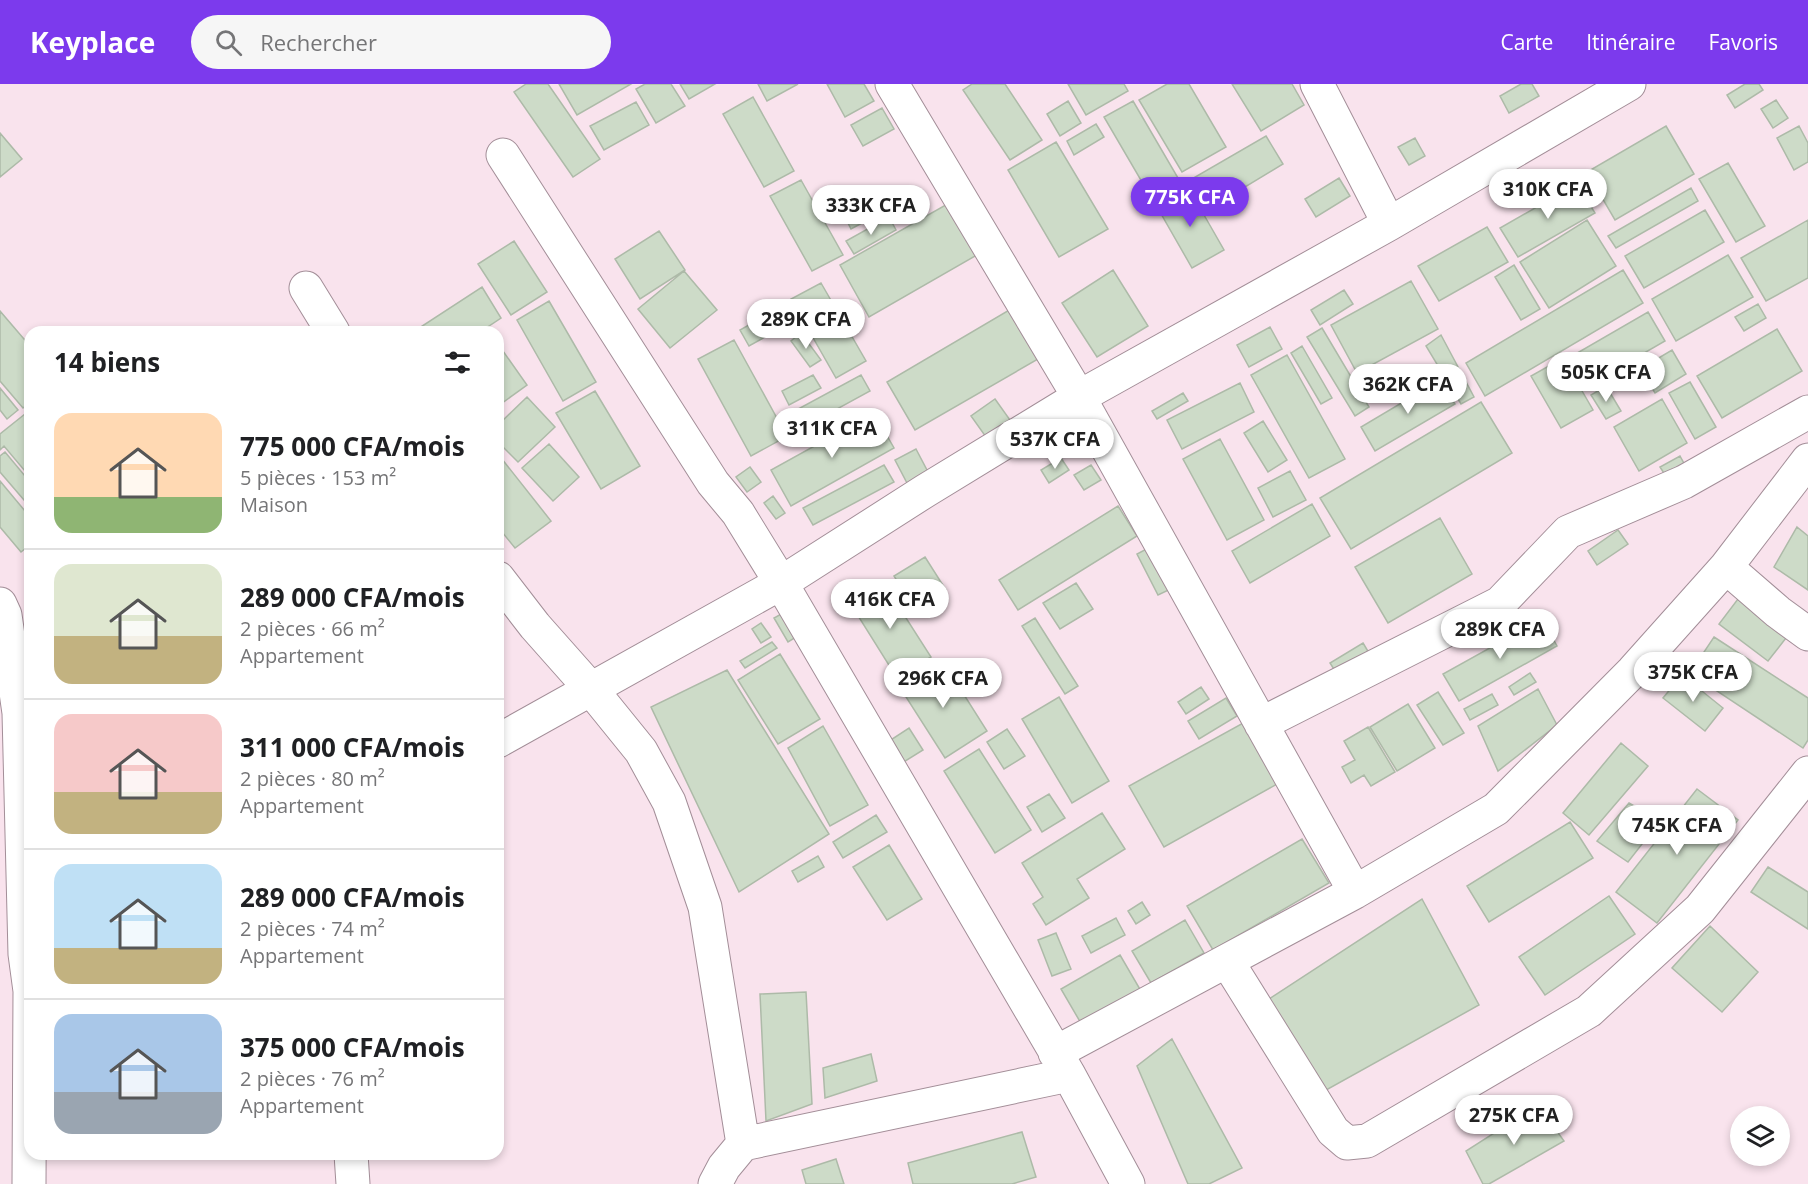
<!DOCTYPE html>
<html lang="fr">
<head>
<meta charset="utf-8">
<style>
  body { margin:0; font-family:"Open Sans",sans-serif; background:#f6f6f6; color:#202124; height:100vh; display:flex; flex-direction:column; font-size:22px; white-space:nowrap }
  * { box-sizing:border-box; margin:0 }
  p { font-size:20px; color:#757577 }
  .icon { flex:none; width:33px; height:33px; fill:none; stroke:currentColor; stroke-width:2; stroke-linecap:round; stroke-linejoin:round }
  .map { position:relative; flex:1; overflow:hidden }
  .panel { position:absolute; left:24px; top:242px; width:480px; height:834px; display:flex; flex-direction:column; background:#fff; border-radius:18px; box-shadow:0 3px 9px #0003 }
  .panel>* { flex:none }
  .tools { position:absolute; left:1730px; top:1022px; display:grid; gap:12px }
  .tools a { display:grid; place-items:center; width:60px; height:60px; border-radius:50%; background:#fff; box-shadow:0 3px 9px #0003; font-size:30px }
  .price { position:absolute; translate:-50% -51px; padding:0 14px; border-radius:21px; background:#fff; color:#222; font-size:20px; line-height:39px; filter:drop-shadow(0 2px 3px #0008) }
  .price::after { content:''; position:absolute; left:50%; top:36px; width:18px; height:14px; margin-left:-9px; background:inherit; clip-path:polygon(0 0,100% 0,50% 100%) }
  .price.on { background:#7c3aed; color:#fff }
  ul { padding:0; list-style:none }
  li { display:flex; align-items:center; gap:18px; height:150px; padding:0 30px }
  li+li { border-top:2px solid #e0e0e0 }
  li span { display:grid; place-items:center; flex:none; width:168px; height:120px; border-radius:18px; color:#555 }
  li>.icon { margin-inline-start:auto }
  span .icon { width:72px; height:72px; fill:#fffc; stroke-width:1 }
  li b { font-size:26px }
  h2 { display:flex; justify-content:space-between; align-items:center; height:72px; padding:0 30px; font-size:26px }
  header { display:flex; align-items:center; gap:36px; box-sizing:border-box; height:84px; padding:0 30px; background:#7c3aed; color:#fff }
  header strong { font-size:28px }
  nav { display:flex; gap:33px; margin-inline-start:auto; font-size:21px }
  .search { width:420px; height:54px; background:#f6f6f6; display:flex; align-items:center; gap:15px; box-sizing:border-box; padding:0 21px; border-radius:33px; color:#757577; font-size:22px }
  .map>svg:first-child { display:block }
</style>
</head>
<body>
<header>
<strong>Keyplace</strong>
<div class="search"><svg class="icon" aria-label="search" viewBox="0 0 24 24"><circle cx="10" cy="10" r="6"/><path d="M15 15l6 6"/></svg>Rechercher</div>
<nav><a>Carte</a><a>Itinéraire</a><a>Favoris</a></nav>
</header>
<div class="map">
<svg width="1808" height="1100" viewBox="0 0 1808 1100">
  <rect width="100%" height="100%" fill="#f9e3ed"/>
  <path fill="#cddbc8" stroke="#adbaa8" stroke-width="1.5" d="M526 0H548L600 75 573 93 514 8Z
    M559 0H631L577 31Z
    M645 0H671L685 22 656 39 636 5Z
    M680 0H715L689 15Z
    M758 0H798L767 17Z
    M827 0H864L874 17 845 33Z
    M972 0H1005L1042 56 1010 76 963 6Z
    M1068 0H1124L1128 7 1086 31Z
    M1167 0H1189L1226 63 1182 88 1139 16Z
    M1232 0H1292L1304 21 1261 47Z
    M1521 0H1532L1539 12 1509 29 1500 12Z
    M1745 0H1759L1763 6 1735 24 1727 11Z
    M753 13 794 87 764 103 723 30Z
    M1776 16 1788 34 1773 44 1761 25Z
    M1068 17 1081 39 1060 52 1047 30Z
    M1133 17 1178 94 1149 110 1104 33Z
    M636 18 649 41 604 66 590 42Z
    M882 24 894 45 863 62 851 41Z
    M1096 40 1104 53 1074 71 1067 57Z
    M1666 42 1694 90 1615 136 1587 88Z
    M1799 42 1808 59V78L1794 86 1777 54Z
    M0 49 22 75 0 93Z
    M1266 52 1283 80 1207 126 1190 96Z
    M1415 54 1425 72 1409 81 1398 63Z
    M1056 58 1108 145 1059 173 1008 86Z
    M1728 79 1765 142 1736 158 1699 95Z
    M1339 94 1350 112 1316 133 1305 115Z
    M801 96 843 171 812 187 770 112Z
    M1577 100 1595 129 1518 173 1500 144Z
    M1188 103 1224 166 1192 184 1156 121Z
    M1691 104 1698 117 1616 164 1608 152Z
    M958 114 989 164 869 233 840 181Z
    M875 119 881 129 851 145 846 135Z
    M1705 126 1724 158 1644 204 1625 172Z
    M889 133 896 146 854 170 846 157Z
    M1587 136 1616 182 1549 224 1520 178Z
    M1808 136V194L1766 217 1741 174Z
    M1487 143 1508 178 1439 217 1418 182Z
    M659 147 685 186 640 215 615 175Z
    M514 157 547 208 511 231 478 180Z
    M1728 171 1753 213 1676 257 1652 215Z
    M1514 181 1540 225 1521 236 1495 193Z
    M1113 186 1148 242 1097 273 1062 219Z
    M1623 186 1643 219 1485 312 1466 279Z
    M684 187 717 226 670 264 638 225Z
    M1411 197 1438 245 1357 289 1331 241Z
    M821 199 866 277 836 294 791 215Z
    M482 203 501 234 480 248H413Z
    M1344 206 1353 220 1320 241 1311 226Z
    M549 217 596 298 563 317 517 236Z
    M1758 220 1766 234 1744 247 1735 233Z
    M1016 222 1045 271 915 346 887 298Z
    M779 224 788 240 749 262 740 246Z
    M0 227 30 262V318L23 324 0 297Z
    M1648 228 1665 257 1589 301 1572 272Z
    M1270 243 1282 265 1249 283 1237 261Z
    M1322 244 1369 323 1355 332 1307 253Z
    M1777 245 1802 287 1722 334 1697 292Z
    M801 249 821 276 810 283 791 257Z
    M1441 251 1474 313 1461 320 1426 262Z
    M734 256 778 336 861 291 870 307 751 372 698 275Z
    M498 260 527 301 498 322Z
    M1302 262 1332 314 1321 320 1291 269Z
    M1672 266 1686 290 1655 309 1640 285Z
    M1287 271 1345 375 1309 394 1251 291Z
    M1563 274 1593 326 1561 344 1531 292Z
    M813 291 821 304 789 321 782 307Z
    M1440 296 1455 320 1375 367 1361 343Z
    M1690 298 1716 343 1695 355 1669 309Z
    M1240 299 1254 328 1182 365 1167 336Z
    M1606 302 1621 327 1606 335 1591 311Z
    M0 304 18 326 7 335 0 326Z
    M595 307 640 382 601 405 556 329Z
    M1183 309 1188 317 1157 335 1152 327Z
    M527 313 555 343 518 378 498 358V341Z
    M995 315 1010 336 986 353 971 332Z
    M1662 315 1687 359 1639 387 1614 343Z
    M1481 318 1512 369 1351 465 1320 414Z
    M30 326V393L4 362 0 366V350Z
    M874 329 894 364 791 422 771 386Z
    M1263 337 1287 376 1268 388 1244 349Z
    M1220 355 1264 436 1227 456 1183 375Z
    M549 360 579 393 553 417 522 384Z
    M916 365 928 388 907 399 895 376Z
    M5 368 30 398V423L0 388V372Z
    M498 370 551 437 515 464 498 443Z
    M1680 372 1686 383 1667 394 1660 383Z
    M1061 374 1069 386 1049 399 1041 386Z
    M884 381 894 398 813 441 803 424Z
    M1091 381 1101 396 1084 406 1074 391Z
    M750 383 761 398 747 408 736 393Z
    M1290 387 1306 416 1273 433 1258 404Z
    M0 397 30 433V461L21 468 0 443Z
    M773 412 785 429 776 435 764 419Z
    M1312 420 1330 452 1250 499 1232 467Z
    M1118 422 1137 452 1018 526 999 496Z
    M1440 434 1472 490 1388 539 1355 483Z
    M1797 443 1808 452V506L1774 483Z
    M1618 446 1628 460 1597 481 1588 467Z
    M1154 461 1175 503 1158 511 1137 470Z
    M925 473 946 506 915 526 894 492Z
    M883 498 931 573 897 594 850 519Z
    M1076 499 1093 525 1060 545 1043 519Z
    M1741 511 1790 549 1768 577 1719 540Z
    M792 524 806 547 788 558 774 534Z
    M1035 534 1078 602 1065 610 1022 542Z
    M1542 535 1557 562 1459 617 1443 590Z
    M761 539 771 553 761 559 752 545Z
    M1714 553 1808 614V656L1803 664 1690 589Z
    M772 558 777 564 745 584 740 577Z
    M1363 559 1375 579 1342 598 1330 579Z
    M780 570 820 635 778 660 738 596Z
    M942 576 987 647 945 674 899 602Z
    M727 586 829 750 739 808 651 623Z
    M1530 589 1536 598 1514 611 1509 603Z
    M1682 591 1723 624 1705 647 1663 614Z
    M1201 603 1209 615 1186 630 1178 618Z
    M1538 605 1557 641 1498 687 1478 642Z
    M1438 608 1464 649 1443 661 1417 621Z
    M1492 610 1498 621 1470 636 1464 625Z
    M1059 613 1109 697 1072 719 1022 635Z
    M1226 614 1237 632 1199 655 1188 637Z
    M1408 620 1435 664 1397 687 1370 643Z
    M1245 638 1279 699 1164 763 1129 702Z
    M823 642 868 721 830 742 788 664Z
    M1368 643 1395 688 1371 702 1364 691 1351 699 1342 683 1355 676 1344 657Z
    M909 644 923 666 894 684 880 663Z
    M1007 645 1025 672 1004 685 987 658Z
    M1621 659 1648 682 1589 751 1563 729Z
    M979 665 1031 746 995 769 944 687Z
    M1697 705 1738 736 1657 839 1616 808Z
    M1049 710 1065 734 1042 748 1027 723Z
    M1629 719 1660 737 1628 778 1597 757Z
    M1102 729 1125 765 1077 795 1089 814 1046 841 1033 820 1043 813 1022 779Z
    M876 731 887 748 843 774 833 758Z
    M1570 738 1593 774 1489 838 1467 802Z
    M1302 755 1329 799 1213 866 1187 822Z
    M889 761 922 815 887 836 853 783Z
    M818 772 824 783 798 798 792 787Z
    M1768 783 1808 808V845L1751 808Z
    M1609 812 1635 850 1545 911 1519 873Z
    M1422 815 1479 921 1319 1010 1266 917Z
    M1142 818 1150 831 1136 840 1128 827Z
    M1116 834 1125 851 1091 869 1082 852Z
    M1185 836 1204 869 1151 899 1132 867Z
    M1710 842 1758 888 1722 928 1672 884Z
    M1056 849 1071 885 1052 892 1038 856Z
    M1120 871 1141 907 1082 941 1061 905Z
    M806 908 812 1020 766 1037 760 910Z
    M1172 955 1242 1084 1209 1100H1188L1137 982Z
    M871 970 877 997 825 1014 823 984Z
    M1538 1021 1564 1057 1489 1100H1483L1466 1067Z
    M1022 1048 1036 1093 1012 1100H913L908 1079Z
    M836 1075 844 1100H806L802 1086Z"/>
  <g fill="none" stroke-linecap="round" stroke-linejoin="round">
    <defs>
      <path id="minor" d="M892 0 1079 313 1355 808
        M1317 0 1389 140
        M503 71 713 399 738 429 781 499 1069 991 1128 1100
        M306 204 333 248
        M1726 483 1778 528 1808 550
        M498 494 535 542 590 604 641 667 669 718 705 823 743 1060
        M0 520 5 531 19 629 25 870 30 907 29 1100
        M1261 640 1500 519 1568 448 1684 398 1808 328
        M498 657 781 499 925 407 1079 313 1389 140 1629 0
        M1227 877 1333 1047 1347 1059 1367 1057 1589 927 1700 825 1808 689
        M1055 969 1355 808 1496 725 1633 587 1726 483 1808 376
        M351 1070 353 1100
        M715 1100 724 1083 743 1060 1069 991"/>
    </defs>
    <use href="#minor" stroke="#a38e98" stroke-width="35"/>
    <use href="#minor" stroke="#fff" stroke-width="33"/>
  </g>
</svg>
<div class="tools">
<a><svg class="icon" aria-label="layers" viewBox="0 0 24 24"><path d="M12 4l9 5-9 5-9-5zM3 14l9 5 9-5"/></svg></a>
</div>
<b class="price" style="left:1548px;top:136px">310K CFA</b>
<b class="price on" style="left:1190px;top:144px">775K CFA</b>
<b class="price" style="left:871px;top:152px">333K CFA</b>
<b class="price" style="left:806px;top:266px">289K CFA</b>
<b class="price" style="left:1606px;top:319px">505K CFA</b>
<b class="price" style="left:1408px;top:331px">362K CFA</b>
<b class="price" style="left:832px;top:375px">311K CFA</b>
<b class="price" style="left:1055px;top:386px">537K CFA</b>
<b class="price" style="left:890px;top:546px">416K CFA</b>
<b class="price" style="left:1500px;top:576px">289K CFA</b>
<b class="price" style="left:1693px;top:619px">375K CFA</b>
<b class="price" style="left:943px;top:625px">296K CFA</b>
<b class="price" style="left:1677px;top:772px">745K CFA</b>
<b class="price" style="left:1514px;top:1062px">275K CFA</b>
<section class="panel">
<h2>14 biens<svg class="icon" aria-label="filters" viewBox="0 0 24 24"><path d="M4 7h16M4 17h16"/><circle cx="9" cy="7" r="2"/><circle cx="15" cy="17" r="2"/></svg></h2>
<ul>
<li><span style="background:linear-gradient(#ffd9b3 70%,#8fb573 0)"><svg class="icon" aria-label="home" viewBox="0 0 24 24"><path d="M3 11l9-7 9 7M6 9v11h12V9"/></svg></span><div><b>775 000 CFA/mois</b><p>5 pièces · 153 m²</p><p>Maison</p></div></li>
<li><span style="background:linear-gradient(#dfe7d0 60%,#c2b280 0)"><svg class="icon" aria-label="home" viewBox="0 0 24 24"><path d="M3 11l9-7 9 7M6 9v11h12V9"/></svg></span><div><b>289 000 CFA/mois</b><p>2 pièces · 66 m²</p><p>Appartement</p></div></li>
<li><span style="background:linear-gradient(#f6c9c9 65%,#c2b280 0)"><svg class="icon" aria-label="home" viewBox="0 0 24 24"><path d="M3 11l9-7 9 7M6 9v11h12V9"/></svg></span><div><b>311 000 CFA/mois</b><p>2 pièces · 80 m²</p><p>Appartement</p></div></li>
<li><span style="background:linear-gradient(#bfe0f5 70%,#c2b280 0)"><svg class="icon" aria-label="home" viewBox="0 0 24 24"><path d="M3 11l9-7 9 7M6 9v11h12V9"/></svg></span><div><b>289 000 CFA/mois</b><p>2 pièces · 74 m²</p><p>Appartement</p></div></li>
<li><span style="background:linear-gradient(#a9c7e8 65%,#9aa5b1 0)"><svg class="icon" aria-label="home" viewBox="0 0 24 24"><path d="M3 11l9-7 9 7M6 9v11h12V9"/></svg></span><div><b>375 000 CFA/mois</b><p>2 pièces · 76 m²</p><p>Appartement</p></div></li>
</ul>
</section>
</div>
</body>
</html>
